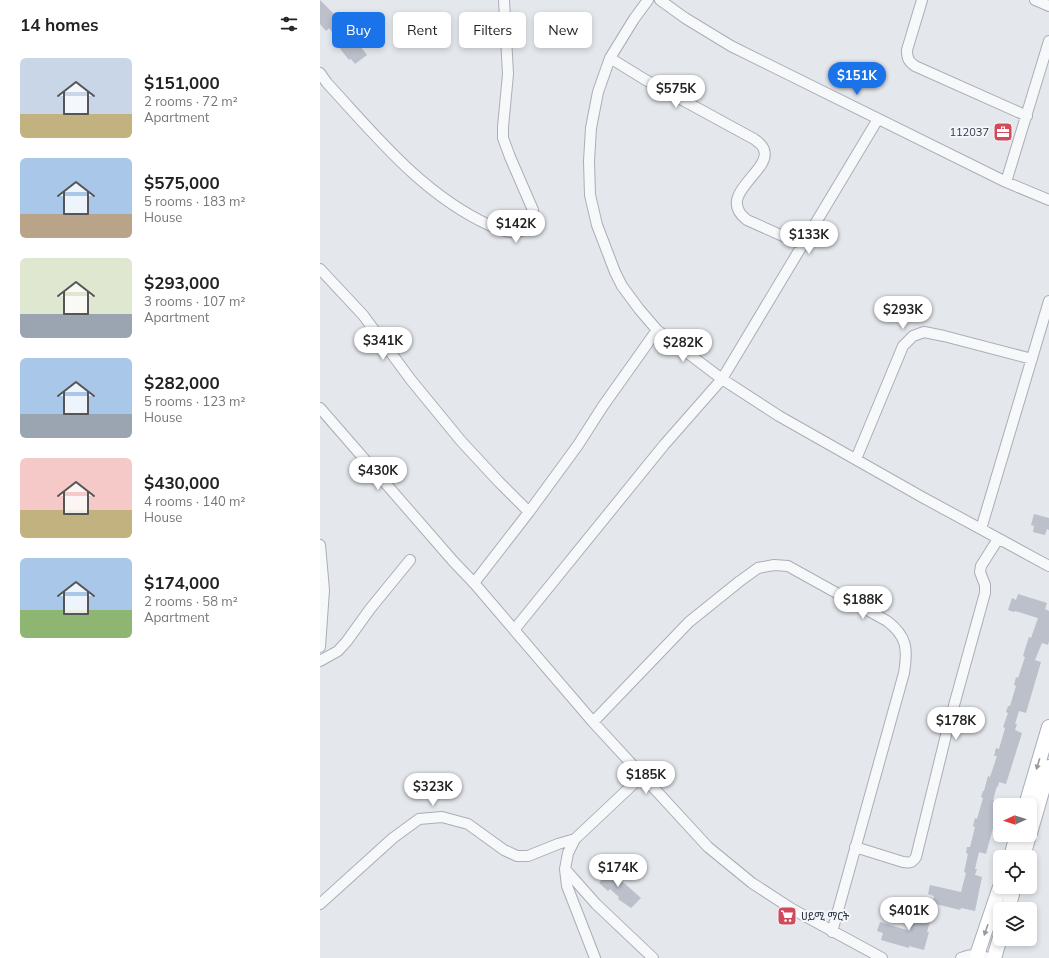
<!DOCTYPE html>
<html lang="en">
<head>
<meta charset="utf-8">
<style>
  body { margin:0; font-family:Mulish,"Noto Sans Ethiopic",sans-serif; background:#f6f6f6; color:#222; height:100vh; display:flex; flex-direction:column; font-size:15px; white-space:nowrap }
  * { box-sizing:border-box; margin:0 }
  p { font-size:13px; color:#767676 }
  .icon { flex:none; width:22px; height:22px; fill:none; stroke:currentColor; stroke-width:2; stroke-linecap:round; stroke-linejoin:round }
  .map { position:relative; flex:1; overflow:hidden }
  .details { display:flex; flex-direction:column; background:#fff; width:320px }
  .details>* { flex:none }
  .top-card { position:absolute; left:12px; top:12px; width:380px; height:36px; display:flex; gap:8px }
  .needle { width:26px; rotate:267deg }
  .controls { position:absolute; left:673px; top:798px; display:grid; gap:8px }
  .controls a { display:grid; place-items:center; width:44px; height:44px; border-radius:6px; background:#fff; box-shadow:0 2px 6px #0003; font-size:20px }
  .price { position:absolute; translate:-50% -34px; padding:0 9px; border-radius:14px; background:#fff; color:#222; font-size:13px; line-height:26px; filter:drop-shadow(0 1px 2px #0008) }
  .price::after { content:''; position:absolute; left:50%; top:24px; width:12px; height:9px; margin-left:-6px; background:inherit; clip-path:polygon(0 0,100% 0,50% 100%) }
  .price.on { background:#1a73e8; color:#fff }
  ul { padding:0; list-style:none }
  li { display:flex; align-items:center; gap:12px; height:100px; padding:0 20px }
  li span { display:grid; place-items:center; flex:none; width:112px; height:80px; border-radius:6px; color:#555 }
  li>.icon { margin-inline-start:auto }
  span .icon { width:48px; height:48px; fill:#fffc; stroke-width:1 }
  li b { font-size:17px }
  h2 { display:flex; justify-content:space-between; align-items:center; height:48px; padding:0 20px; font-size:17px }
  .chip { padding:0 14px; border-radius:6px; background:#fff; box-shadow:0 2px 6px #0003; font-size:14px; line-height:36px }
  .chip.on { background:#1a73e8; color:#fff }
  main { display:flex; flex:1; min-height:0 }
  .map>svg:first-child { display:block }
</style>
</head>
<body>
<main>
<section class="details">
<h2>14 homes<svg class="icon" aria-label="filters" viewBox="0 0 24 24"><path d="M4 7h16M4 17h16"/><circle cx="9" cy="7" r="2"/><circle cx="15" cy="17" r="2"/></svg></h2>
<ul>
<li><span style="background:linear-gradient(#c9d6e8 70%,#c2b280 0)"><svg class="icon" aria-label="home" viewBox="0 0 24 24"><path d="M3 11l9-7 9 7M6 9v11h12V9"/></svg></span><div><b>$151,000</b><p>2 rooms · 72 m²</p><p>Apartment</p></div></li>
<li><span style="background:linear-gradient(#a9c7e8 70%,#b9a48a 0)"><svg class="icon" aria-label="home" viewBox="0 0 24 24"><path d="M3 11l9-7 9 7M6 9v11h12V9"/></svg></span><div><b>$575,000</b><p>5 rooms · 183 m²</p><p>House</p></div></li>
<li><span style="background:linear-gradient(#dfe7d0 70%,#9aa5b1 0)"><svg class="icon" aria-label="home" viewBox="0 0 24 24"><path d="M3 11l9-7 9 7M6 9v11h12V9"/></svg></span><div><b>$293,000</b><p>3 rooms · 107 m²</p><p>Apartment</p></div></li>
<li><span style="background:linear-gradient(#a9c7e8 70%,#9aa5b1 0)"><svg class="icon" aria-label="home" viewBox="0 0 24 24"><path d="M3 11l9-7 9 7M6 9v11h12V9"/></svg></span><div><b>$282,000</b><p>5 rooms · 123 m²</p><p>House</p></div></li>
<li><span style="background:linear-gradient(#f6c9c9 65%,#c2b280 0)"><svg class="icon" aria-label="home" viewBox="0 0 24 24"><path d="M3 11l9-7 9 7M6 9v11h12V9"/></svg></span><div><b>$430,000</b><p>4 rooms · 140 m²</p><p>House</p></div></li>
<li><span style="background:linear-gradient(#a9c7e8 65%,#8fb573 0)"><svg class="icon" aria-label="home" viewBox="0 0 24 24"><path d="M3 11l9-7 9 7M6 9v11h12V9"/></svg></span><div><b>$174,000</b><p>2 rooms · 58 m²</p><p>Apartment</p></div></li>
</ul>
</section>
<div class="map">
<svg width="729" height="958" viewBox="0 0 729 958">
  <rect width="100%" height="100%" fill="#e4e7ec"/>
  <path fill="#bbc0ca" d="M0 0 21 21 47 55 35 64 31 59 29 60 18 46 20 43 9 28 6 31 0 24Z
    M714 514 729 518V530L727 529 725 535 713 532 714 526 711 525Z
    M698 594 727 603 725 609 729 611V641L728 645 722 643 715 660 721 662 706 713 699 711 695 724H697L695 730 702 733 686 784 679 782 678 787 677 786 673 800 680 802 666 854 659 852 655 869H657L655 875 662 877 655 911 641 908 640 910 612 903 614 896 608 894 610 885 641 892 646 873 644 872 648 854 646 853 647 847H650L655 827 653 826 655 818 657 819 663 798 661 797 663 791H664L668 776 670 777 677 756H674L676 748 679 749 685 728 683 727 688 713 686 712 688 706H690L696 686 694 685 696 677 698 678 705 657 703 656 705 649 709 637 711 638 718 618 695 611 694 612 688 610 692 598 696 600Z
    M286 867 321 898 311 908 298 899 299 897 290 889 288 891 279 883 281 881 277 877Z
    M597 905 613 910 607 932H609L604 950 589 946V948L561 940 563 933 557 931 560 922 590 931Z"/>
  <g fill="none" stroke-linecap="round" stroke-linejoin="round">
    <defs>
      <path id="street" d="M328 0 314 19 290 58 278 92 271 128 269 161 270 195 277 225 295 272 302 286 319 309 337 330 402 379 459 416 602 497 729 566
        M340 0 365 18 411 46 686 182 729 200
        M602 0 587 50C587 58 588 61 595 66L707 116
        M715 0 729 6
        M290 58 324 79 434 139C438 142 443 145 444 150 452 171 394 195 427 220L483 245
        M0 73 7 83C56 136 102 194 169 225 179 229 192 235 201 231 212 228 214 220 213 210L190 157 183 138V127L188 74 184 0
        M686 182 729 41
        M0 269 43 315 91 380 141 441 179 482 209 512
        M0 408 133 561 154 583 273 722 388 847 432 883 472 909 562 958
        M536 459 583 346 593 336 604 332 624 336 712 359
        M661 529 729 301
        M0 545 4 590 0 647
        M154 583 209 512 258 445 283 406 337 330
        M194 630 344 445 402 379 558 119
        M0 661 18 651 27 641 50 609 90 560
        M273 722 369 622 420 581 438 568 454 565 468 566 567 621C587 636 588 649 584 673L512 932
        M535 847 583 862C590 863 592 863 596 857L628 727 665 593V585L660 572 661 566 678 539
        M245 869 276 904 333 958
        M0 904 73 838 99 819 122 817 148 824 184 850 197 856H208L238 844 255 839
        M275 958 247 886 245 869 248 853 255 839 323 775
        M641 958C651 954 658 954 668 958"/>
      <path id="secondary" d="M706 805 729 727
        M710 833 729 767
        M691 857 697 835
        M703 857 709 835
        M688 909 694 887
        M657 955 680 887
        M674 958 680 938"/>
    </defs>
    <use href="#street" stroke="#a9aeb7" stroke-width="12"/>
    <use href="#secondary" stroke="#a9aeb7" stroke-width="16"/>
    <use href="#street" stroke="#f7f8fa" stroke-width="10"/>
    <use href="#secondary" stroke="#fff" stroke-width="14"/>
  </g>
  <defs><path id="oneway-solid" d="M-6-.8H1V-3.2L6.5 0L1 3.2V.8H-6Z"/></defs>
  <g fill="#959aa2">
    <use href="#oneway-solid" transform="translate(718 764) rotate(107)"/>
    <use href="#oneway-solid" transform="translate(666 930) rotate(109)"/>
  </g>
  <defs>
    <symbol id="office-square" viewBox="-11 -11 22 22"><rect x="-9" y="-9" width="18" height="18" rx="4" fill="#d1495b" stroke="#f4f6f9"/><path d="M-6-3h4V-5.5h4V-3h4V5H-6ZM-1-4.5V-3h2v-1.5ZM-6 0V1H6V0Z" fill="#fff"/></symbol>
    <symbol id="supermarket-square" viewBox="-11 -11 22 22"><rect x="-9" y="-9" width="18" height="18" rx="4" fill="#d1495b" stroke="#f4f6f9"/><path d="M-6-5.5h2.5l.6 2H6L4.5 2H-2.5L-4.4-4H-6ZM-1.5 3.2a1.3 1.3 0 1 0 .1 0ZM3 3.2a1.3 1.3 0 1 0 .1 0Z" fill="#fff"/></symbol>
  </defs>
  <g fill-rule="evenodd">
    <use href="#office-square" x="672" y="121" width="22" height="22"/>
    <use href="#supermarket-square" x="456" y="905" width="22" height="22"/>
  </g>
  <g text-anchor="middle" stroke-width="4" stroke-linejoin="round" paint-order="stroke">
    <g font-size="11" fill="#2b3445" stroke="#f4f6f9" text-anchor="end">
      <text x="669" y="136">112037</text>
      <text x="481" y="920" text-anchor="start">ሀይሚ ማርት</text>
    </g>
  </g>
</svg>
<div class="controls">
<a><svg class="needle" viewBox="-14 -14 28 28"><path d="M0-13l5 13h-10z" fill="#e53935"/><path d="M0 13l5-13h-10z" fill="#767676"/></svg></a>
<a><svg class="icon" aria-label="locate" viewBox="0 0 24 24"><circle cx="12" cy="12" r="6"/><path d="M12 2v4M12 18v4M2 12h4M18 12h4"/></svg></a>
<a><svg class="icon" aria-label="layers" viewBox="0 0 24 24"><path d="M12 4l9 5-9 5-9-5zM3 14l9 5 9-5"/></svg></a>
</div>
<b class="price on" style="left:537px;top:96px">$151K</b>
<b class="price" style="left:356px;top:109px">$575K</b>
<b class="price" style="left:196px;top:244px">$142K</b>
<b class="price" style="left:489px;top:255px">$133K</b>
<b class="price" style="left:583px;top:330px">$293K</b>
<b class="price" style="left:63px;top:361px">$341K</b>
<b class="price" style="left:363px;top:363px">$282K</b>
<b class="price" style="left:58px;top:491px">$430K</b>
<b class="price" style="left:543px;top:620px">$188K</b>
<b class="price" style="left:636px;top:741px">$178K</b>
<b class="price" style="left:326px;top:795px">$185K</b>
<b class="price" style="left:113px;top:807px">$323K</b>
<b class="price" style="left:298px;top:888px">$174K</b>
<b class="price" style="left:589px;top:931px">$401K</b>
<div class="top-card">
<a class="chip on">Buy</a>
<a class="chip">Rent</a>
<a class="chip">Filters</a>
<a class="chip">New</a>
</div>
</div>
</main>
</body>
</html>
